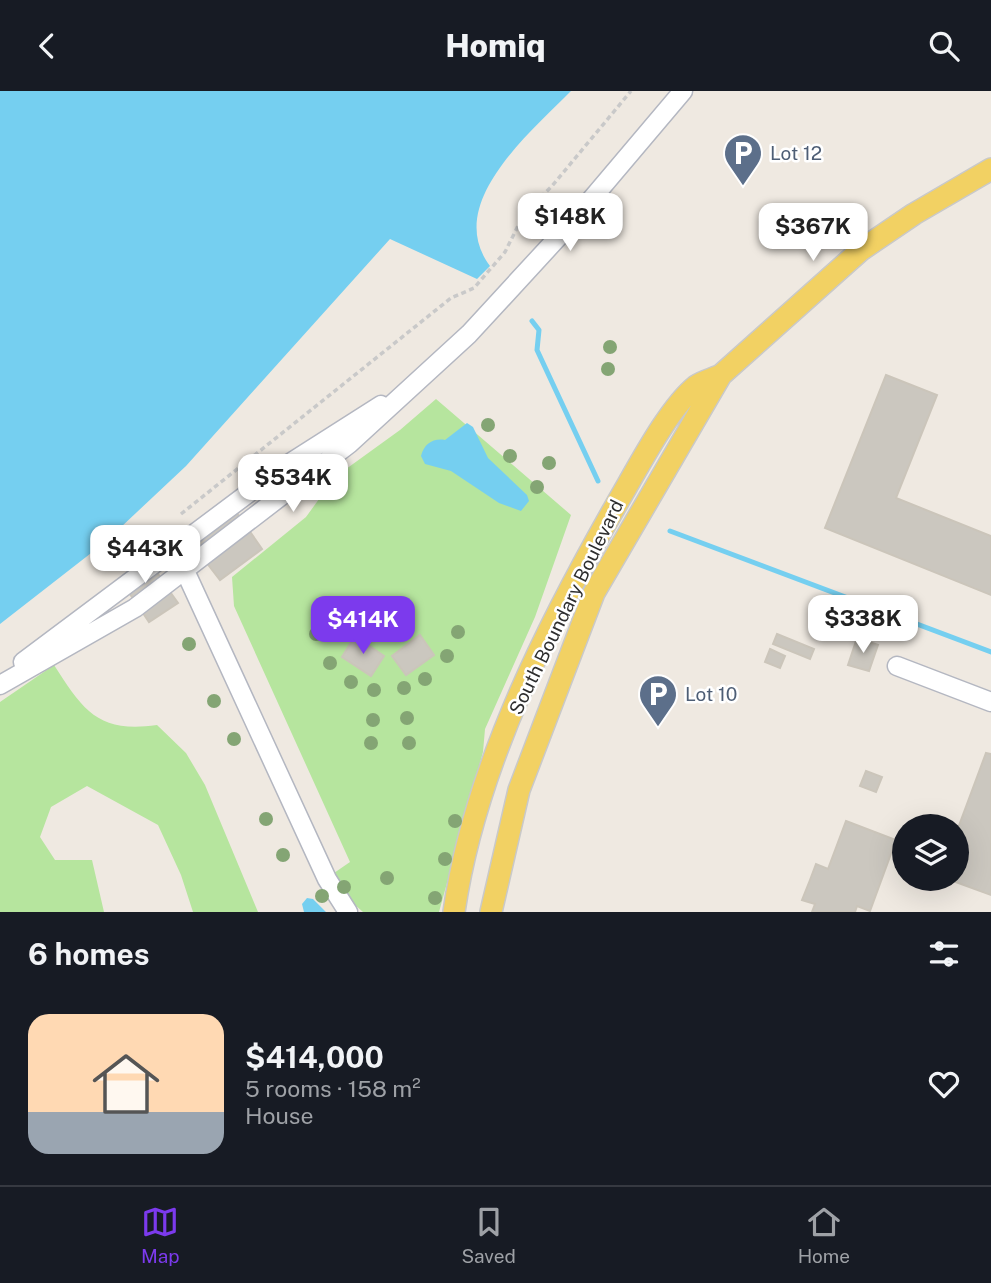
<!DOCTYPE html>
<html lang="en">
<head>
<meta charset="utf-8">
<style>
  body { margin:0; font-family:"Public Sans",sans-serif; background:#20242c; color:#f1f3f6; height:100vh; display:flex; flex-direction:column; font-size:26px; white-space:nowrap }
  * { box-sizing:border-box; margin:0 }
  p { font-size:23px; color:#9ea1a6 }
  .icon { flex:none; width:38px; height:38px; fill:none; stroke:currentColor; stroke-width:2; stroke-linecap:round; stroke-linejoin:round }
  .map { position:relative; height:821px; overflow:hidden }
  .side { display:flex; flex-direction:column; background:#171b24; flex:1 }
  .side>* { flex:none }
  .buttons { position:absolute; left:892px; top:723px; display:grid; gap:14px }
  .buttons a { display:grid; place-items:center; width:77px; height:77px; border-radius:50%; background:#171b24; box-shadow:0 7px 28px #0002; font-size:35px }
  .price { position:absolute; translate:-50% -60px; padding:0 16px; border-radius:14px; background:#fff; color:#222; font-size:23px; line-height:46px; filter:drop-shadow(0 2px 4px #0008) }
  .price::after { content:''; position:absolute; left:50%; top:42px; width:21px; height:16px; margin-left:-10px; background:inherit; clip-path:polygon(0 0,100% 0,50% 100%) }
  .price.on { background:#7c3aed; color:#fff }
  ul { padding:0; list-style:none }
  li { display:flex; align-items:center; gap:21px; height:175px; padding:0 28px }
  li+li { border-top:2px solid #363941 }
  li span { display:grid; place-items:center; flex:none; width:196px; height:140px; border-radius:21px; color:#555 }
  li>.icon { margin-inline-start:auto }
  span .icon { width:84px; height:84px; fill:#fffc; stroke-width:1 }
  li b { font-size:30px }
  h2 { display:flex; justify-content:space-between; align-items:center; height:84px; padding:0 28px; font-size:30px }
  header { display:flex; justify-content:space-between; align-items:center; height:91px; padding:0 28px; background:#171b24; font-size:32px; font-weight:800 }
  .dock { display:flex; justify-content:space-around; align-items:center; height:98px; border-top:2px solid #363941; background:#171b24; font-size:19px; color:#9ea1a6 }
  .dock a { display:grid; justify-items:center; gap:4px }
  .dock .on { color:#7c3aed }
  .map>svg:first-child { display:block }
</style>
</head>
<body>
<header><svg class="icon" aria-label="back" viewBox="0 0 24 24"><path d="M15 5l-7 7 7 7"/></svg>Homiq<svg class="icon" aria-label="search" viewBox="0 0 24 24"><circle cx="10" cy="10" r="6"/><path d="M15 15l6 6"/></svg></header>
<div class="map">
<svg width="991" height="821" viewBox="0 0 991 821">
  <rect width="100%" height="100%" fill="#efe9e1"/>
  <path fill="#b6e59e" d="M436 308 571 424 535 526 485 638 483 661 439 821H363L345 805 334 782 350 771 234 515 232 486 306 426 335 386 400 339Z
    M54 574C84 621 99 642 157 634L186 662 205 694 258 821H193L181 784 158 734 87 695 51 716 40 746 55 769H92L104 821H0V611Z"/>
  <path fill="#75cff0" d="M0 0H571C531 41 443 113 490 175L477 188 390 148 186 375 104 452 0 533Z
    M467 332 473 336 488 367 527 404 529 410 521 420 499 412 451 380 425 373 421 365C424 353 433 347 445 349Z
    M307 807 313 808 326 821H304L302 813Z"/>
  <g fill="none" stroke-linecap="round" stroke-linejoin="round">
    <path stroke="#75cff0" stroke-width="5" d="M532 230 539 239 537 259 598 390
      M670 440 991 561"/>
  </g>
  <path fill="#cbc7bf" stroke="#cbc5ba" stroke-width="2" d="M886 284 937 304 896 407 991 445V504L825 437Z
    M237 422 262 458 220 489 193 454Z
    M155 478 163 491 135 510 126 498Z
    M163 491 178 512 149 531 135 510Z
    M777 543 814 558 810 568 773 553Z
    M420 544 434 564 406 584 392 565Z
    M355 545 384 565 371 585 342 566Z
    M857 547 878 554 869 580 848 574Z
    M770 558 785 565 780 577 765 571Z
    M986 662 991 663V804L953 790 957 788 964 761 957 758V740Z
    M866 680 882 686 876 701 860 695Z
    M846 730 896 749 870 820 857 815 855 821H812L815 813 802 809 810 789 816 773 828 778Z"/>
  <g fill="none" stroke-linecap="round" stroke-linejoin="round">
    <defs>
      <path id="minor" d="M180 469 327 788 348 821
        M23 571 282 377 381 314
        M897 575 991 611
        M0 594 135 517 349 353 469 243 573 130 683 0"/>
      <path id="major" d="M454 821C475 673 553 523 627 395 643 367 671 315 696 295 703 290 713 288 721 284
        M491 821 519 699 594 502 721 284 861 159 914 123 991 78"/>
    </defs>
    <use href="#minor" stroke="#b4b7c1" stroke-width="21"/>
    <use href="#major" stroke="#c9c9c9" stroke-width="24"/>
    <path stroke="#c9c9c9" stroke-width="3.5" stroke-dasharray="5 3.5" stroke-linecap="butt" d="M181 423 451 207 474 197 505 161 524 123 552 95 631 0"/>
    <use href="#minor" stroke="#fff" stroke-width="18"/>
    <use href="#major" stroke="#f2d163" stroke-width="21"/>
  </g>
  <g fill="#84a574">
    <circle cx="610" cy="256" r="7"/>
    <circle cx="608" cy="278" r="7"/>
    <circle cx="488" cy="334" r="7"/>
    <circle cx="510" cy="365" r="7"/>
    <circle cx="549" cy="372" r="7"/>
    <circle cx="537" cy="396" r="7"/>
    <circle cx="458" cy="541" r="7"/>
    <circle cx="316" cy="543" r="7"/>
    <circle cx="189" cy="553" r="7"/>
    <circle cx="447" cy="565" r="7"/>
    <circle cx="330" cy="572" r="7"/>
    <circle cx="425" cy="588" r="7"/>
    <circle cx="351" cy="591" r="7"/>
    <circle cx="404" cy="597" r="7"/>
    <circle cx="374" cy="599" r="7"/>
    <circle cx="214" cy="610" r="7"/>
    <circle cx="407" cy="627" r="7"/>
    <circle cx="373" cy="629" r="7"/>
    <circle cx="234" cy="648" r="7"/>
    <circle cx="371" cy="652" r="7"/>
    <circle cx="409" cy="652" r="7"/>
    <circle cx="266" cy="728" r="7"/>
    <circle cx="455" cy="730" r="7"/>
    <circle cx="283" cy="764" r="7"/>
    <circle cx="445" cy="768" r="7"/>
    <circle cx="387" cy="787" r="7"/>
    <circle cx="344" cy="796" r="7"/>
    <circle cx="322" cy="805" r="7"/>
    <circle cx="435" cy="807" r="7"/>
  </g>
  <defs>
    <symbol id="parking-pin" viewBox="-11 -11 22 30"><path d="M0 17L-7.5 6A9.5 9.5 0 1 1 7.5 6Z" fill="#5c6f8a" stroke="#fff"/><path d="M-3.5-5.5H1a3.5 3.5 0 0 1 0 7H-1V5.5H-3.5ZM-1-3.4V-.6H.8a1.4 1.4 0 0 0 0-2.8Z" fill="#fff"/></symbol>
  </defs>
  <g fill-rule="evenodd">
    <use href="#parking-pin" x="721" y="40" width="44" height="60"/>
    <use href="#parking-pin" x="636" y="581" width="44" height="60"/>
  </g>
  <g text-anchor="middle" stroke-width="5" stroke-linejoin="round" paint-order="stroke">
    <g font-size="19" fill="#4e5e75" stroke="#fff" text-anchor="start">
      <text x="770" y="69">Lot 12</text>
      <text x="685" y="610">Lot 10</text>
    </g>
    <g font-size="19" fill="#2e2e2e" stroke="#fff">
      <text transform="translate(566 516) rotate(-64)" y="7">South Boundary Boulevard</text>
    </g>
  </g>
</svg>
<div class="buttons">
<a><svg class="icon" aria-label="layers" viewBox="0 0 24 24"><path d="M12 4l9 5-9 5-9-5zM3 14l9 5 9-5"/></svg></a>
</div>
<b class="price" style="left:570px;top:162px">$148K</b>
<b class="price" style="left:813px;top:172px">$367K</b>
<b class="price" style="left:293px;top:423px">$534K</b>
<b class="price" style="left:145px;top:494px">$443K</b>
<b class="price" style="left:863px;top:564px">$338K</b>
<b class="price on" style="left:363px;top:565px">$414K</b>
</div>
<section class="side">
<h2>6 homes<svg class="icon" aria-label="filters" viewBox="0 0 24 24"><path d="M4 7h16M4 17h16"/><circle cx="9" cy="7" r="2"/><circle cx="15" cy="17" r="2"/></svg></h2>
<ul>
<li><span style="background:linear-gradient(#ffd9b3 70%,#9aa5b1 0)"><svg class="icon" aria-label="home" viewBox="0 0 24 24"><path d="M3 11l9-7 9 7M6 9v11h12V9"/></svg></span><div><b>$414,000</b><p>5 rooms · 158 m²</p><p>House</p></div><svg class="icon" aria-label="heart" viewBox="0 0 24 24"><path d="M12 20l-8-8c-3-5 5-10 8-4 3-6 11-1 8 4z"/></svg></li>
</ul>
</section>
<nav class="dock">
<a class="on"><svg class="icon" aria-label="map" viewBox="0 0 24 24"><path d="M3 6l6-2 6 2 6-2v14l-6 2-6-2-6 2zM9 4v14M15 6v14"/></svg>Map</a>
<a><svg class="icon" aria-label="saved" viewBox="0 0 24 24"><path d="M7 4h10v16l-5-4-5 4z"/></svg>Saved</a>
<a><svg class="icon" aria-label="home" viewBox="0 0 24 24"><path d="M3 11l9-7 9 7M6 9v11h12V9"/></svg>Home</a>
</nav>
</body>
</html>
